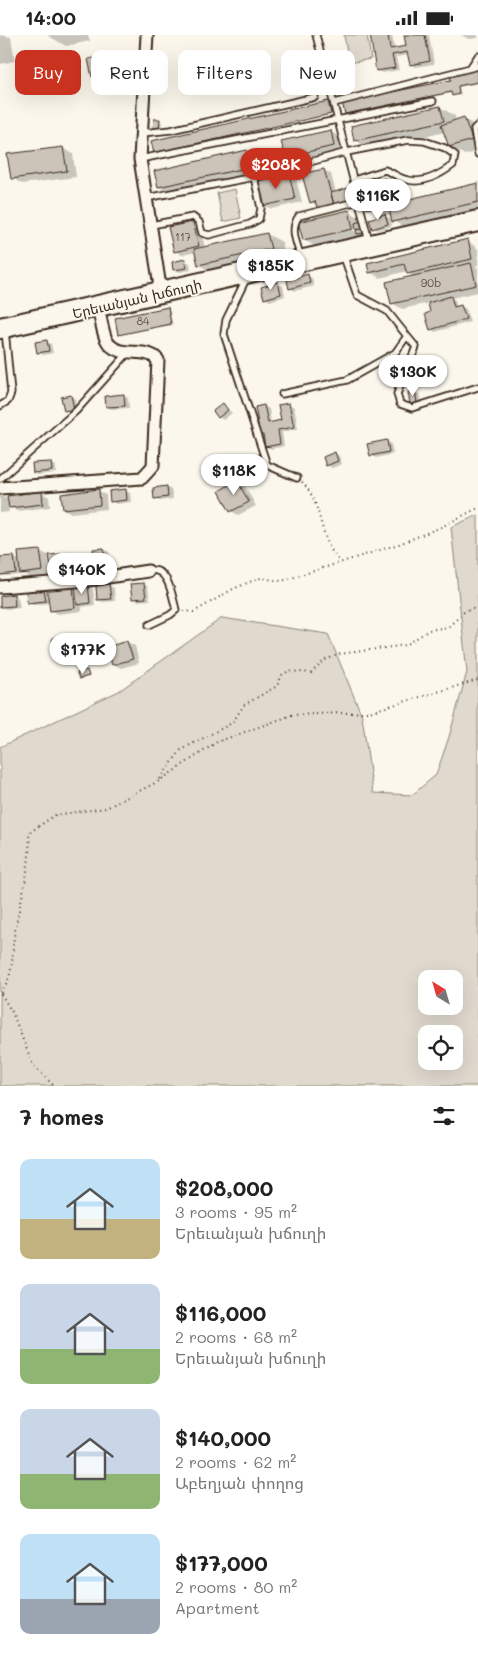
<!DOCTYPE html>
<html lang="en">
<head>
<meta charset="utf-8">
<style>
  body { margin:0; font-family:Mali,"Noto Sans Armenian",sans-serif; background:#f2f2f2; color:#222; height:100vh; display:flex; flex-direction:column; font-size:19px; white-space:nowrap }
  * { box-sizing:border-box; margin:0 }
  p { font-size:16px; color:#767676 }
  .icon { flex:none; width:28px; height:28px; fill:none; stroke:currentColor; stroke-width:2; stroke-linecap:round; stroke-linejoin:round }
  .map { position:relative; height:1051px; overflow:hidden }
  .sheet { display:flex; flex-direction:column; background:#fff; flex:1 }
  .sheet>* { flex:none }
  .banner { position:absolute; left:15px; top:15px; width:449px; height:45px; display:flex; gap:10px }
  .needle { width:32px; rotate:323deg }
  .tools { position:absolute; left:418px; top:935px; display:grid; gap:10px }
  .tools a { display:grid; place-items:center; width:45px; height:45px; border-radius:10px; background:#fff; box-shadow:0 5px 20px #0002; font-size:25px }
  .price { position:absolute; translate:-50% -42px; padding:0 11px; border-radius:18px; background:#fff; color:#222; font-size:16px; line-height:32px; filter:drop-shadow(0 1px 2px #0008) }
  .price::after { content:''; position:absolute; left:50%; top:30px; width:15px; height:11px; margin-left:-8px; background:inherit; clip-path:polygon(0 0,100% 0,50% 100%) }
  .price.on { background:#c8321e; color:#fff }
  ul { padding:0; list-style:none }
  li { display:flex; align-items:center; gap:15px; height:125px; padding:0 20px }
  li span { display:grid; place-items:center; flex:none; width:140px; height:100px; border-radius:10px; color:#555 }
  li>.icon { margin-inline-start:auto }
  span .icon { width:60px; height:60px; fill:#fffc; stroke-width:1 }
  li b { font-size:21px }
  h2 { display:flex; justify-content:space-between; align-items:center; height:60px; padding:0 20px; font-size:21px }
  .tag { padding:0 18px; border-radius:10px; background:#fff; box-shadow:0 5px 20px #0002; font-size:18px; line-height:45px }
  .tag.on { background:#c8321e; color:#fff }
  .status { display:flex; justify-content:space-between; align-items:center; height:35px; padding:0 25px; background:#fff; direction:ltr }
  .status svg { height:14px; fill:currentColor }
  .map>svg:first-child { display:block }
</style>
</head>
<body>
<div class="status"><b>14:00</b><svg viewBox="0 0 49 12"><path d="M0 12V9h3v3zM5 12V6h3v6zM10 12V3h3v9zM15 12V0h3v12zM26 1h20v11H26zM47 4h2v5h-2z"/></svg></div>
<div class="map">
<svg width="478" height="1051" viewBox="0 0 478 1051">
  <rect width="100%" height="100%" fill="#fbf7ec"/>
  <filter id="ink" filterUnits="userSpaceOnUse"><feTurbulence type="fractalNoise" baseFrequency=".02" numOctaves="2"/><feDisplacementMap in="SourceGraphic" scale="10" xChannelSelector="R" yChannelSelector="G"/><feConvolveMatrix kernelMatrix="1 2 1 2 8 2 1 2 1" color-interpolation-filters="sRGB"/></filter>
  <g filter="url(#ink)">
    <path fill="#dfd9ce" stroke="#8d8276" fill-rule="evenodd" d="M344 0H367L371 24 349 28Z
      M235 154 241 183 223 187 217 158Z
      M478 480V1051H0V712L119 656 222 583 328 599 362 681 373 758 412 760 436 740 449 702 467 637 451 492ZM426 944H454V971H426ZM426 999H454V1026H426Z"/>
    <path fill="#0003" fill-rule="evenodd" d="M0 0 11 2 15 26 0 29Z
      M47 0H88L90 6 66 11Z
      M371 0H392L394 14 408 12 406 0H429L434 29 415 32 411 29 409 20 396 22 399 35 382 38 377 35Z
      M461 0H478V3L469 4Z
      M131 20 139 25 138 42 120 40 100 45 93 41Z
      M478 36V48L459 52 461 60 455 61 452 58 346 79Z
      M328 67 332 79 155 117Z
      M440 72 455 81 456 86 464 84 478 92V116L465 120 450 112 445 97 370 114 355 105Z
      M160 86 162 87 161 94 154 93Z
      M331 97 345 105 348 119 300 130 286 122Z
      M63 113 73 119 76 142 22 149 12 143Z
      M247 116 261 125 265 139 174 160 159 152Z
      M309 135 313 138 324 135 331 139 336 158 348 154 353 157 356 167 326 179 319 174 318 171 311 167Z
      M289 140 296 144 302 167 272 174 265 170Z
      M385 145 400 153 404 166 478 150V179L408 194 393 186 392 179 385 181 390 183 392 191 378 195 373 193 383 181 369 173Z
      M349 176 363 185 367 202 318 213 304 205ZM348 190 358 196V198L347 192Z
      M193 188 200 192 205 213 267 199 282 207 285 222 214 238 199 230 196 217 182 220 175 216Z
      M467 205 478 214V230L475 231 478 233V257L451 263 455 265 457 273 461 271 466 274 470 287 435 297 431 294 432 278 429 268 402 274 392 268 413 242 407 236 380 243 370 237Z
      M185 226 190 228 191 235 179 237 174 234Z
      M308 241 312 243 314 251 295 256 290 253Z
      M278 248 283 251 285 261 270 266 265 263Z
      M168 273 173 290 119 299Z
      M46 307 51 309 53 318 43 320 38 317Z
      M415 357 419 359 422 370 416 371 412 369Z
      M71 361 75 364 78 376 70 378 65 375Z
      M124 361 128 363 129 373 112 374 107 372Z
      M223 370 232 378 223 385 219 382Z
      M289 370 294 372 298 394 282 397 284 411 271 414 266 411 264 401 261 399 264 371 269 374 271 388 282 386Z
      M386 406 391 409 393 419 376 423 371 420Z
      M335 418 339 421 342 429 332 433 327 430Z
      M51 428 56 431V438L38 440 34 437Z
      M237 447 245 451 256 471 238 480 231 476Z
      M167 452 171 455 173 464 160 466 156 463Z
      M98 456 106 460 107 474 71 478 64 474Z
      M125 456 130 458 131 467 116 469 112 466Z
      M42 458 49 462 50 472 17 476 8 471 9 477 0 478V460L9 465Z
      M104 514 109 517 111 533 101 535 94 530V533L80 535V541L60 543 53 539 71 519 75 522 88 520 96 524Z
      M40 516 48 520 50 540 29 542 20 537V540L0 541V525L14 522 20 526 19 519Z
      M144 549 148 552 150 565 138 566 133 563Z
      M109 550 114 553 115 566 103 567 98 565Z
      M88 551 93 554 95 570 82 572V576L58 579 51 575 50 568 33 570 28 567 44 555 49 558 72 553 77 555Z
      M14 560 18 563 20 573 6 574 0 571V575V564Z
      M70 602 77 607 79 621 83 622 84 625 79 628 63 630 56 625Z
      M127 607 135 611 139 628 121 633 113 629Z
      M87 637 90 642 80 643Z"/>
    <path fill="#ccc4b9" stroke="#3b2a1e" d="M370 0H388L390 14 406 11 404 0H425L430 26 410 30 407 17 392 20 395 33 376 36Z
      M112 19H132L131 39 112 36 92 42 88 24Z
      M478 34V47L458 51 459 59 452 61 451 57 345 79 342 67 451 45 450 40Z
      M328 66 331 79 154 118 151 106Z
      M440 71 444 86 354 106 351 91Z
      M464 82 472 105 449 112 441 90Z
      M154 84H160L159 94 153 93Z
      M331 95 334 111 285 122 281 106Z
      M63 112 67 136 11 144 7 119Z
      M247 115 251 132 158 152 154 136Z
      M309 134 310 137 324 134 334 170 318 175 315 166 310 168 301 136Z
      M289 138 295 164 263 171 258 146Z
      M385 143 392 166 367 174 360 151Z
      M478 148V167L392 187 388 169Z
      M348 153 351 165 334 170 331 158Z
      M349 175 353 194 303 205 298 187Z
      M385 179 388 189 372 194 369 184Z
      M362 186 364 193 356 195 355 188Z
      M193 187 199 211 174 217 168 192Z
      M364 193 365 198 357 199 356 195Z
      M267 198 271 214 198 230 194 214Z
      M468 204 472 224 407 239 404 229 369 238 367 228Z
      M185 224 187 233 173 235 172 227Z
      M471 228 476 250 391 269 386 247Z
      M308 239 310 248 289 254 287 245Z
      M278 247 281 259 264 264 261 252Z
      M451 261 454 272 461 270 466 284 430 295 425 279 430 277 428 268Z
      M168 272 171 289 118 300 115 283Z
      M47 305 49 316 37 318 35 307Z
      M415 355 417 368 410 369 408 357Z
      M124 359 125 371 106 372 105 361Z
      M71 360 74 374 64 376 61 362Z
      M223 368 228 375 218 383 213 376Z
      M289 368 294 392 278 395 280 409 265 412 263 400H260L255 372 264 370 268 388 281 385 278 370Z
      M387 405 389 417 370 421 367 409Z
      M335 417 338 426 326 431 323 422Z
      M51 427 52 436 33 438 32 428Z
      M237 445 249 467 230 477 219 456Z
      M167 451 168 462 154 464 153 453Z
      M99 454 100 470 63 474 61 459Z
      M126 454 127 465 110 467 109 456Z
      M42 456 43 469 9 473 7 461Z
      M104 513 106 531 95 533 93 514Z
      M40 515 43 536 20 539 18 517Z
      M71 518 73 537 52 540 49 520Z
      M89 519 90 531 75 533 73 521Z
      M14 521 16 538 0 540V522Z
      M144 548 146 563 132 564 130 549Z
      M109 549 111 564 97 565 96 551Z
      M88 550 90 568 77 570 75 551Z
      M73 552 75 573 50 576 47 555Z
      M44 554 46 566 27 568 26 556Z
      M14 559 15 571 0 572V561Z
      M70 601 73 624 55 626 52 603Z
      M127 606 133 624 112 630 107 612Z
      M81 619 83 624 76 627 74 622Z
      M87 635 89 641 79 644 77 638Z"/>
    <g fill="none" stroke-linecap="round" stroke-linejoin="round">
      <defs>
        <path id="lane" d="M316 0 369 206
          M470 33 478 21
          M334 68 478 31
          M478 90 474 94 478 119
          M142 98 171 95 315 62
          M140 124 433 66
          M146 163 254 142 347 117 408 105 424 106 445 113 455 120 453 130C441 139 424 149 408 145 400 144 393 138 385 135L354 145
          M151 190 193 182 199 187 202 198 209 200 250 189 259 184 261 173 254 142
          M301 223C297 208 289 194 299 181L359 166
          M247 242 226 285 224 299 267 430 297 443
          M407 301 416 312 397 359 400 369 412 373 478 352
          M282 359 347 345 395 318 407 301 387 276 357 260 343 219
          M0 371 8 366 11 358 5 295
          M0 444 76 376 128 318
          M148 536C168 530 172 560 176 575L170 580 149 590"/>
        <path id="street" d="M147 0 140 124 161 258
          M0 453 142 443 153 431 158 325C146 310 116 326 106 304 102 295 101 283 98 273
          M0 552 88 545 148 536"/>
        <path id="highway" d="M0 293 478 186"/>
      </defs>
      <use href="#lane" stroke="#3b2a1e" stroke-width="9"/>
      <use href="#street" stroke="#3b2a1e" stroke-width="15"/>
      <use href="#highway" stroke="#3b2a1e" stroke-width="24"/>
      <path stroke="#3b2a1e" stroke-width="2" stroke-dasharray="1 4" stroke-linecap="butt" d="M302 447C324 469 318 506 340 526
        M183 576 194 577 233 554 259 543 282 546 399 509 439 493 478 473
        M160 744 181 715 232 688 244 670 277 651 282 640 289 636 311 638 325 625 340 619 406 610 429 595 448 592 464 577 478 571
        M1 958C15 936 11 925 14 902 19 867 32 834 29 798L55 780 106 773 159 746 217 707 292 680 369 677 478 645
        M1 959 12 977 33 1030 54 1051"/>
      <use href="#lane" stroke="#fbf7ec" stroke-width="5.5"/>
      <use href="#street" stroke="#fbf7ec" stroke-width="11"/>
      <use href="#highway" stroke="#fbf7ec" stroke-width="20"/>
    </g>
  </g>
  <g text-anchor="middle" stroke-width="4" stroke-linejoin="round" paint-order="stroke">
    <g font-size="11" fill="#5f5045">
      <text x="183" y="206">117</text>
      <text x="431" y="252">90b</text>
      <text x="143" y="290">84</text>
    </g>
    <g font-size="14" fill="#3b2a1e" stroke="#fbf7ec">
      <text transform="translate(137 264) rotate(-13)" y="5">Երեւանյան խճուղի</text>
    </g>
  </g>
</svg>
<div class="tools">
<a><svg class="needle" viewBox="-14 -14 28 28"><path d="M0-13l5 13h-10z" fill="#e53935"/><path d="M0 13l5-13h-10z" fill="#767676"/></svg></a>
<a><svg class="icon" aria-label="locate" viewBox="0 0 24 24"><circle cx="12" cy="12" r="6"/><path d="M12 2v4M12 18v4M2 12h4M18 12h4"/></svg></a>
</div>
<b class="price on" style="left:276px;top:155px">$208K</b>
<b class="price" style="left:378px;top:186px">$116K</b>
<b class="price" style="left:271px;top:256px">$185K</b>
<b class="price" style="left:413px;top:362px">$130K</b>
<b class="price" style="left:234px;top:461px">$118K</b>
<b class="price" style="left:82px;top:560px">$140K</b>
<b class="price" style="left:83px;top:640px">$177K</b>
<div class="banner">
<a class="tag on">Buy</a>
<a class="tag">Rent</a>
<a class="tag">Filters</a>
<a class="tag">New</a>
</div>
</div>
<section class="sheet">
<h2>7 homes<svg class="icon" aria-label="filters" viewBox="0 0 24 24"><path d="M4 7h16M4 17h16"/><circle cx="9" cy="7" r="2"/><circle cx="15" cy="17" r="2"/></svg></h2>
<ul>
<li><span style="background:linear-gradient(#bfe0f5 60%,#c2b280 0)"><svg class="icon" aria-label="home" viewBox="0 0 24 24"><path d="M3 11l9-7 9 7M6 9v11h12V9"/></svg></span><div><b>$208,000</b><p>3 rooms · 95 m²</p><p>Երեւանյան խճուղի</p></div></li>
<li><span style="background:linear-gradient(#c9d6e8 65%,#8fb573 0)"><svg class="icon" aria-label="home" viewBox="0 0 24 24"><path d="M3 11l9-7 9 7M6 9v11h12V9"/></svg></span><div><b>$116,000</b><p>2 rooms · 68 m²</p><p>Երեւանյան խճուղի</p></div></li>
<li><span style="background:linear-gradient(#c9d6e8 65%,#8fb573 0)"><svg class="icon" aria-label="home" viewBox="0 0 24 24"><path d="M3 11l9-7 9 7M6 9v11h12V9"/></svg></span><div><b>$140,000</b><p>2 rooms · 62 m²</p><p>Աբեղյան փողոց</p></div></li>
<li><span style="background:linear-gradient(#bfe0f5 65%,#9aa5b1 0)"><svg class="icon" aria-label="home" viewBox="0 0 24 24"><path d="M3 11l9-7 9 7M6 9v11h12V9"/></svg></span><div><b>$177,000</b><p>2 rooms · 80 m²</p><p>Apartment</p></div></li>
</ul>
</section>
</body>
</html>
